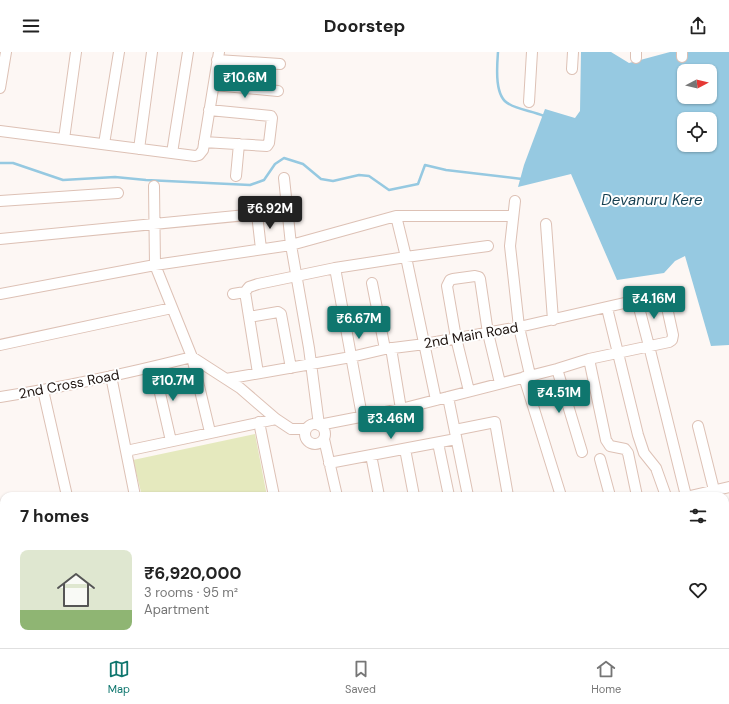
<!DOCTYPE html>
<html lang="en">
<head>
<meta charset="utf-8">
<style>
  body { margin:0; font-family:"DM Sans",sans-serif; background:#f6f6f6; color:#222; height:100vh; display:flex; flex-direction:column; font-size:15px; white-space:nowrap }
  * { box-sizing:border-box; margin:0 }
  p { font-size:13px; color:#767676 }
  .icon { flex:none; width:22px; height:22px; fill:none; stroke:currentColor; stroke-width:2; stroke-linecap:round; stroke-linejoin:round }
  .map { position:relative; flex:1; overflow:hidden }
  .sheet { position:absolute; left:0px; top:440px; width:729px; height:156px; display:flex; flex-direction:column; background:#fff; border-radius:12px 12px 0 0; box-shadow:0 1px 3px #0004 }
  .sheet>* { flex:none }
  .needle { width:26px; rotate:83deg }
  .fabs { position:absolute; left:677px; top:12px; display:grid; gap:8px }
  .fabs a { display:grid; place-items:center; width:40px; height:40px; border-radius:8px; background:#fff; box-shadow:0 1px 3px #0004; font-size:20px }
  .price { position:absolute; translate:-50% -34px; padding:0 9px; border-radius:4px; background:#0f766e; color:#fff; font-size:13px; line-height:26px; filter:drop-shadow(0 1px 2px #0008) }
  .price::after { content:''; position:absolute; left:50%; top:24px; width:12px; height:9px; margin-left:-6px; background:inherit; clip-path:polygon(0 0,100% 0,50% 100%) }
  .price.selected { background:#222; color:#fff }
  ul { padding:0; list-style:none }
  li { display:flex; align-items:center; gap:12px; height:100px; padding:0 20px }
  li span { display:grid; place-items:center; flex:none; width:112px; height:80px; border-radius:8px; color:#555 }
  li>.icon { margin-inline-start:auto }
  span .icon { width:48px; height:48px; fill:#fffc; stroke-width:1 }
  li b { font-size:17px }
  h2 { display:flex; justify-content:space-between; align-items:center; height:48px; padding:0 20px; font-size:17px }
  header { display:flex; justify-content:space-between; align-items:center; height:52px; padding:0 20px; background:#fff; font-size:18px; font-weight:700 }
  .menu { display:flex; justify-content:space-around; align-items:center; height:56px; border-top:1px solid #e0e0e0; background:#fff; font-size:11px; color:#767676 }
  .menu a { display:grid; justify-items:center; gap:2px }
  .menu .selected { color:#0f766e }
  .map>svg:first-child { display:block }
</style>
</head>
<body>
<header><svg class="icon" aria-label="menu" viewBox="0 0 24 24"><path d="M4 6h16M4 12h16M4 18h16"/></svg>Doorstep<svg class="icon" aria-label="share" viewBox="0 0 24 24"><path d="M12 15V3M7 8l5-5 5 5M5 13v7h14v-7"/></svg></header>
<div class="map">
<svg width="729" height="596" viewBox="0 0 729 596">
  <rect width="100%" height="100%" fill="#fdf7f4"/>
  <path fill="#e5e9be" d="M255 382 267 444H142L133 408Z
    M423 592H508L509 596H417L416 593Z"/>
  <path fill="#96c9e1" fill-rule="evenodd" d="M581 0H611L629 11 670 0H729V293L711 294 685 204 675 209 664 221 617 228 571 122 518 135 524 113 545 57 575 66 580 59ZM684 19H710V45H684ZM684 67H710V93H684Z"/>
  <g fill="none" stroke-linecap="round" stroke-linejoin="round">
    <path stroke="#96c9e1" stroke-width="2.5" d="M498 0C497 14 494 45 509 52 519 58 533 59 544 64
      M0 111H13L63 128 115 125 146 128 250 133 264 128 275 112 284 106 303 112 321 127 333 129 359 123 369 124 389 138 418 132 425 113 446 118 522 127"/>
    <defs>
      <path id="minor" d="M682 0V5
        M636 6V0
        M217 8 280 12
        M572 17 573 0
        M214 33 278 39
        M0 36 6 0
        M529 50 532 0
        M0 79 195 104 199 103 203 98 219 0
        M64 87 76 0
        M204 90 267 94 269 91 272 66 271 64 209 58
        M104 92 119 0
        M139 97 152 0
        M172 101 188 0
        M236 124 239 92
        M154 134 155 213 192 305 210 380
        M0 149 118 141
        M515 149 510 194 519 275 530 323
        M396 164 406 205 436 348
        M546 172 553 268
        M0 187 257 162 261 197
        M335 216 362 364
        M372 231 385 297
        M245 240 258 321
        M0 242 155 213 291 193 396 164H513
        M233 242 245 240 249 235 258 232 335 216 406 205 488 194
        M637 248 649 294 686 444
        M607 256 638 383 644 401 656 416 666 444
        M249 265 278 260 281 262 291 316
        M0 293 172 256
        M391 296 401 357
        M589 307 606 388 610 394 625 397 628 401 637 444
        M154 315 171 389
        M557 317 582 400
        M111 324 135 444
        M524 325 561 444
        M226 327 351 305 385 297 425 292 519 275 655 244 664 247 666 251 673 283 672 288 669 290 589 307 557 317 401 357 319 373 309 296 291 193 284 126
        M43 338 67 444
        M469 339 456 286 447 234 450 228 453 227 475 224 479 225 480 227 488 281 500 331
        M0 345C65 335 129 321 192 305L240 336 276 367 291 377H305
        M448 345 468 444
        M259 370 274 444
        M305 382a10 10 0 1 1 20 0a10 10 0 1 1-20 0Z
        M698 374 714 438 713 444
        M455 378 495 370 508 444
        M324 387 337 444
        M438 391 449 444
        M405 397 414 444
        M126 399 276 367
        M371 403 379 444
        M600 407 610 444
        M329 411 456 387
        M690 444 729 435
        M0 457 4 474
        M729 489C722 495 728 509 729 518
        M0 592 4 591
        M165 592 166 596
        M367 592 368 596
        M408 592 409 596
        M513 592 514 596
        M558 592 559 596
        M608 592 615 595 616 596
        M664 592V596
        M701 592 702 596
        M301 596 321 592"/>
    </defs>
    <use href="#minor" stroke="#ddc1b5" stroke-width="12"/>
    <use href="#minor" stroke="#fff" stroke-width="10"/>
  </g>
  <g text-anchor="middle" stroke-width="4" stroke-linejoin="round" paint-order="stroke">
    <g font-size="14" fill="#1d130f" stroke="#fff">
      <text transform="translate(471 283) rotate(-10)" y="5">2nd Main Road</text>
      <text transform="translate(69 332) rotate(-11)" y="5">2nd Cross Road</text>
    </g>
    <g font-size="15" font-style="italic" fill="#153f51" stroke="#fff">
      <text x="652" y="153">Devanuru Kere</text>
    </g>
  </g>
</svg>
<div class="fabs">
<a><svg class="needle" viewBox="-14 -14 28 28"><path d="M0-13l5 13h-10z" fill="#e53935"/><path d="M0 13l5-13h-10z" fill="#767676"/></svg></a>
<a><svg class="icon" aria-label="locate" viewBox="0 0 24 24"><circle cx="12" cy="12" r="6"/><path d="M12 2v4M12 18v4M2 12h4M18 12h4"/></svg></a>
</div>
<b class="price" style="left:245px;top:47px">₹10.6M</b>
<b class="price selected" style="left:270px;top:178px">₹6.92M</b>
<b class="price" style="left:654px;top:268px">₹4.16M</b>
<b class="price" style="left:359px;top:288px">₹6.67M</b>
<b class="price" style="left:173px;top:350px">₹10.7M</b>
<b class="price" style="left:559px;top:362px">₹4.51M</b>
<b class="price" style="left:391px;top:388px">₹3.46M</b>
<section class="sheet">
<h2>7 homes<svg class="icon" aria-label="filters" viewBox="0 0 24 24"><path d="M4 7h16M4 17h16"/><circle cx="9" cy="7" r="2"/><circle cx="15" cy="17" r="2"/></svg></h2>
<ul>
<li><span style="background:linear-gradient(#dfe7d0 75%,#8fb573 0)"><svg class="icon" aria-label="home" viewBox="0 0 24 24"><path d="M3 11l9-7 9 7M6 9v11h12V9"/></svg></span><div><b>₹6,920,000</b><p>3 rooms · 95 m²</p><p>Apartment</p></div><svg class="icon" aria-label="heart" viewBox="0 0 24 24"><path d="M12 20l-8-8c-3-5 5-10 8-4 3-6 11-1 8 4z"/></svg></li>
</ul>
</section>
</div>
<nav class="menu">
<a class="selected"><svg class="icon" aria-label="map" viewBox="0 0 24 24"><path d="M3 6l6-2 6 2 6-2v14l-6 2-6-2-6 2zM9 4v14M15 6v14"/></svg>Map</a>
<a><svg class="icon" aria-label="saved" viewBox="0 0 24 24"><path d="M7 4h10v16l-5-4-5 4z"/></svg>Saved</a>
<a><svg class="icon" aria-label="home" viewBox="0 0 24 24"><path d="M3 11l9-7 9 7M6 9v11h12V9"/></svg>Home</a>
</nav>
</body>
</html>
